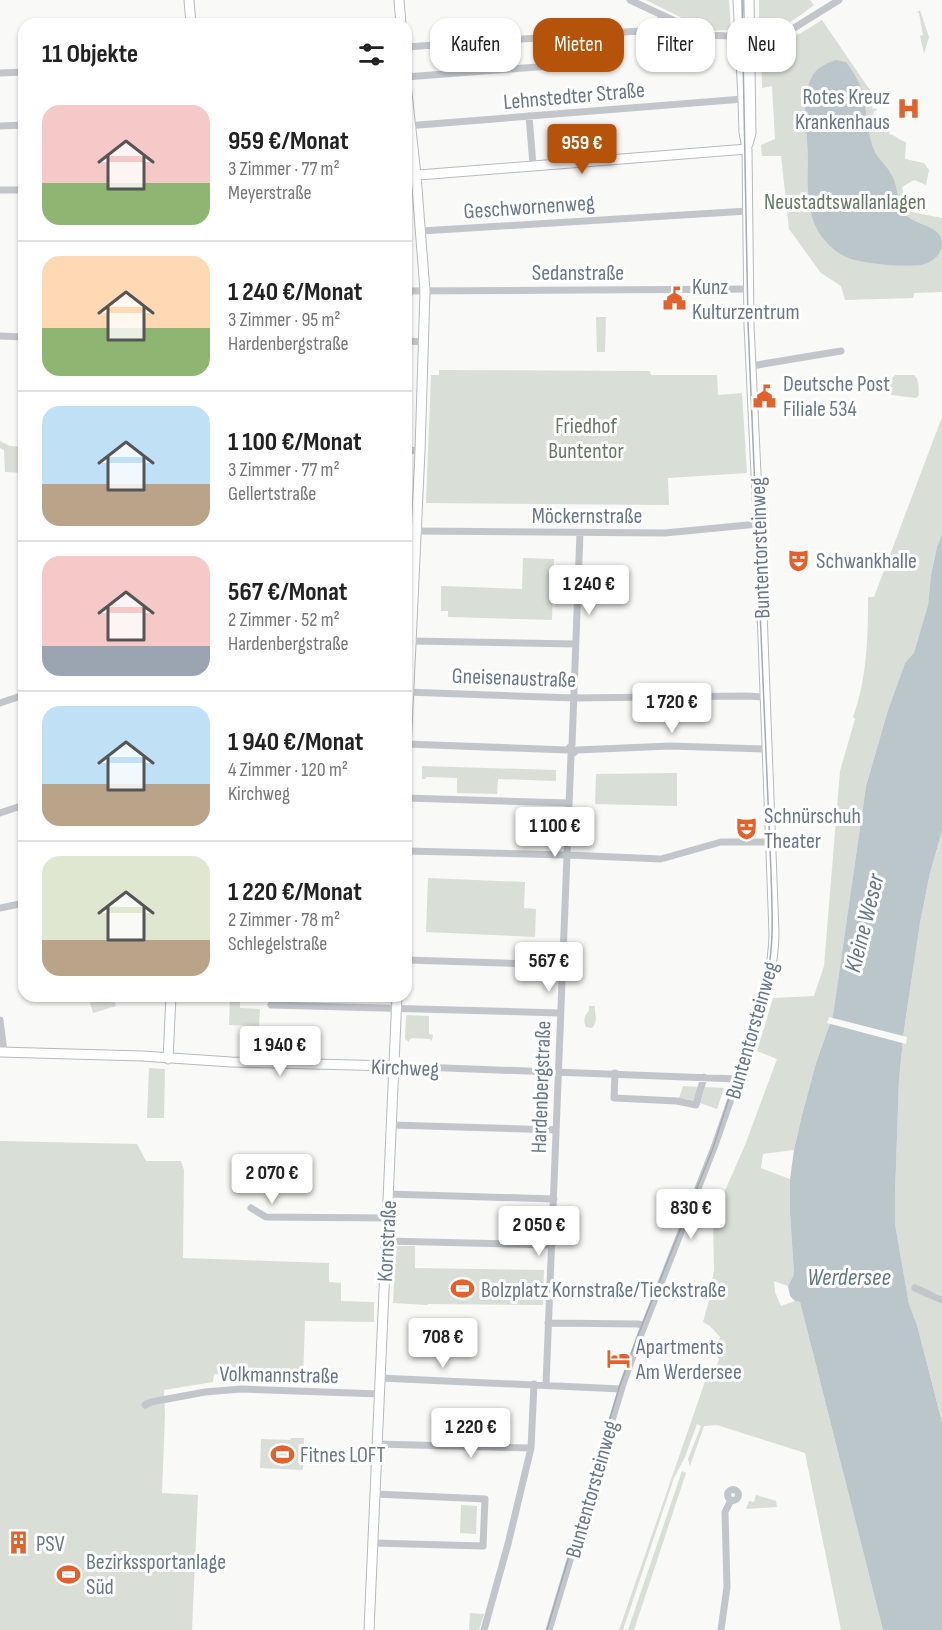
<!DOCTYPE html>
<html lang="de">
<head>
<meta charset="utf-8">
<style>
  body { margin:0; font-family:"Sofia Sans Condensed",sans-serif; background:#f6f6f6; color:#222; height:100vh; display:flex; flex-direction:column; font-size:22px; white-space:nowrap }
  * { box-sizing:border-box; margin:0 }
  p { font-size:20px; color:#767676 }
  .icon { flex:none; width:33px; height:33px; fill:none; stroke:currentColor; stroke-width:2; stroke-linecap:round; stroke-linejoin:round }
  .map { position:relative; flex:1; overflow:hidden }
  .side { position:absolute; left:18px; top:18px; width:394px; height:984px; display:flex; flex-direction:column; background:#fff; border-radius:18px; box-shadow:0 2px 4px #0004 }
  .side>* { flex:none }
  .hud { position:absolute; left:430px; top:18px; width:422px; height:54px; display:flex; gap:12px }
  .price { position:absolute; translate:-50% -51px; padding:0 14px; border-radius:6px; background:#fff; color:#222; font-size:20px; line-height:39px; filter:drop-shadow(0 2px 3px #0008) }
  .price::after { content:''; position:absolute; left:50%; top:36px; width:18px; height:14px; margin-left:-9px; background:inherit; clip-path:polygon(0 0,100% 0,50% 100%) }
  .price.on { background:#b45309; color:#fff }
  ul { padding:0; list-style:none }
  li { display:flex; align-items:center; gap:18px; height:150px; padding:0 24px }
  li+li { border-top:2px solid #e0e0e0 }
  li span { display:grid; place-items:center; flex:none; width:168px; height:120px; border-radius:18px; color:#555 }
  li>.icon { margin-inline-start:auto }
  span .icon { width:72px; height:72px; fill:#fffc; stroke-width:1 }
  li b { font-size:26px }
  h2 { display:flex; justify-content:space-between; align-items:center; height:72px; padding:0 24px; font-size:26px }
  .tag { padding:0 21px; border-radius:18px; background:#fff; box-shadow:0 2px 4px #0004; font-size:21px; line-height:54px }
  .tag.on { background:#b45309; color:#fff }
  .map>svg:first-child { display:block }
</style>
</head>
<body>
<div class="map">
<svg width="942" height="1630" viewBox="0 0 942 1630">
  <rect width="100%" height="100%" fill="#f9f9f7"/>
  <path fill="#d9ded6" d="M646 0H729L731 30 708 31Z
    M759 0H810L814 5C800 15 777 37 759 25Z
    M920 10 929 37 924 54 920 36 923 35 919 13H916Z
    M822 20 874 96 872 108 877 109 876 111H874L873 117 875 118 874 129 890 131 889 134C896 135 898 140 906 142L905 159 924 163 929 170 926 185 914 180 902 187 905 202 911 212 942 218V292L914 293 913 298 845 300 841 286 821 273 789 229 781 156H762L761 145 775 139 772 86 762 88 761 45C789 42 799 34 822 20Z
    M596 317H606L605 352H597Z
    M439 370 650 371 651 375H717L718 395 742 393 747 473 668 478 669 505 426 503 431 375H439Z
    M895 375H914C920 380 918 388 919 395L916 398 891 395 890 380Z
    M942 417V534L937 547 931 575 928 605 914 654 905 663 888 710 866 786 833 1015 816 1063 802 1115 794 1150 763 1154 761 1168 790 1179V1214L794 1274 788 1286 774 1281 775 1292 781 1306 795 1301 800 1302 883 1630H841L805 1453 717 1425 704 1426 690 1466 688 1459 701 1426 697 1424 685 1457 674 1478 623 1630H619L701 1393 710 1367 717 1365 719 1359 716 1355 720 1337 710 1326 703 1322 709 1300 714 1270 713 1218 745 1145 777 1059 757 1051 773 998 814 996 824 966 840 771 855 719 853 717C867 679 868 638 868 597H874Z
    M0 441 10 446 24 447V473L5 472 4 450 0 448Z
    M523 558 554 559 552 620 448 617V611H441V586L522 589Z
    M422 766 556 770V781L498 779 497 794 457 793V778L426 777 425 779H422Z
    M677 773V806L595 804 596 774Z
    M942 831V1296L933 1292 939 1301 942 1302V1422L917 1325 909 1304 895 1224V1194L899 1080 904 1030 920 923 930 873Z
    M428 878 525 882 524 908 536 909 535 937 426 932Z
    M88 996H113L116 1006 93 1013Z
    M230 996H240V1008L260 1009 259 1026 229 1025Z
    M589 1006H595C594 1015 599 1020 592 1028L586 1027C583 1020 584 1016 589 1011Z
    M407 1015 429 1016V1034L433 1035 432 1040 431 1041 430 1039 412 1038 409 1040V1042L405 1039 406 1017Z
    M149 1068 165 1069 164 1118H147Z
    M683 1086 699 1087 695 1101 679 1098Z
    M705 1087 724 1088 717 1109 700 1103Z
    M0 1141 137 1144 146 1161H181L184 1170 183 1258 329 1263V1282L341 1283V1301L374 1302V1322L305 1321 303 1379 214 1374 213 1382 164 1390 165 1414 162 1493 198 1495 192 1630H0Z
    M396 1246H415V1268L544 1270 543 1305 428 1304 427 1305 393 1303Z
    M291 1438H304L303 1470 260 1468 261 1439 290 1440Z
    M682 1471 686 1473 634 1630H628Z
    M756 1495 776 1501 777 1507 746 1509 749 1501 754 1502Z
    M461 1505 477 1506 476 1534 460 1533Z
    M470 1613 484 1614 479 1630H469Z"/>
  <path fill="#bbc6cb" d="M836 60 846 62C853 72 860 82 863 94 867 113 867 135 875 152 879 160 887 166 891 174 897 184 897 194 900 205 906 229 942 220 942 245 941 255 933 261 925 264 910 268 857 264 844 256 834 251 824 241 818 231 805 207 808 181 808 155 807 140 806 125 805 109 808 83 808 69 836 60Z
    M942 534V831L930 873 920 923 904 1030 899 1080 895 1194V1224L909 1304 917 1325 942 1422V1630H883L800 1302 795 1301 790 1296 788 1286 794 1274 790 1214V1179L794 1150 802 1115 816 1063 833 1015 866 786 888 710 905 663 914 653 928 605 931 575 937 547Z"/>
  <path fill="#f9f9f7" d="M829 1017 907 1037 906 1044 827 1023Z"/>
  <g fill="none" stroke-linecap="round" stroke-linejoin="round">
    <defs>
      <path id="secondary" d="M189 0 191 24
        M399 0 401 24
        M406 84 416 175 425 291 420 451 406 750
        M748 144 751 133 749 0
        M406 176 747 149
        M0 1052 142 1056 231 1062 394 1066
        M168 1059 171 996
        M738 1079C751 1030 774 984 774 933L760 558 749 325 747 149 744 132 743 99 738 0
        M369 1630 397 996"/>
    </defs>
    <use href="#secondary" stroke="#b5babf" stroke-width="11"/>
    <path stroke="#c2c6cb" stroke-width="7" d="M630 0 705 35 757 37 773 35 794 28 839 0
      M643 30 646 58
      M654 30H678L682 25
      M406 47 654 30 659 25 662 15
      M0 73 24 72
      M406 77 550 66
      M529 116 533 165
      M0 126 24 125
      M406 126 743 99
      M0 190H24
      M421 231 748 211
      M406 291 749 289
      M0 336 24 337
      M406 341 423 342
      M751 366 841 351
      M406 450 420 451
      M406 501 417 502
      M416 531 665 533 758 524
      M412 641 575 644
      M406 692 574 698 747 696 765 697
      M0 703 24 695
      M406 744 567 750 572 745 580 533
      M406 798 569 803
      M0 813 24 805
      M406 851 567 855 661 859 721 842H771
      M0 908 24 903
      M406 960 564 965
      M271 1005 560 1013
      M0 1020 4 1052
      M394 1066 738 1079 715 1145 638 1342 623 1384 549 1630
      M615 1073 614 1098 677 1101 696 1105 704 1077
      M391 1125 556 1130
      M388 1194 554 1199
      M251 1208 266 1217 387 1218
      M386 1241 552 1245
      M915 1288 942 1300
      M548 1323 638 1324 644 1325
      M380 1378 621 1389
      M546 1385 571 755 577 750 670 746 768 749
      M145 1405 151 1402 205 1392 241 1389 380 1394
      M377 1444 531 1448
      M727.5 1495a5.5 5.5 0 1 1 11 0a5.5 5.5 0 1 1-11 0Z
      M373 1543 483 1546 485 1499 375 1494
      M484 1630 508 1544 531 1448 534 1384
      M721 1630 727 1587 725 1512 731 1500"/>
    <use href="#secondary" stroke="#fff" stroke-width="9"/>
    <path stroke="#a3aab0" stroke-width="1.5" d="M547 1630 619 1388 638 1335 713 1148 765 986C775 949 772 910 771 872L748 323 742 0"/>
  </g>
  <defs>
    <symbol id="hospital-bare" viewBox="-9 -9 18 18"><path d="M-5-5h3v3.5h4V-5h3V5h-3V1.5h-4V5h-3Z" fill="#e5612c" stroke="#fff" stroke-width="2.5" paint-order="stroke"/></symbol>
    <symbol id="civic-bare" viewBox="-9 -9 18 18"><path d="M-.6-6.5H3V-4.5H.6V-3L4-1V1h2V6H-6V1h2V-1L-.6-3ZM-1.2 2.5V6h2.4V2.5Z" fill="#e5612c" stroke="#fff" stroke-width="2.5" paint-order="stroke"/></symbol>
    <symbol id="theatre-bare" viewBox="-9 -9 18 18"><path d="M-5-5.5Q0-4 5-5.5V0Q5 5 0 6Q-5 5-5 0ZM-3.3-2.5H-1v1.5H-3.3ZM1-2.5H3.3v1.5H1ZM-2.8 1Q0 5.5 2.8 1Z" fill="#e5612c" stroke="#fff" stroke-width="2.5" paint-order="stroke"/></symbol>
    <symbol id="stadium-bare" viewBox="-9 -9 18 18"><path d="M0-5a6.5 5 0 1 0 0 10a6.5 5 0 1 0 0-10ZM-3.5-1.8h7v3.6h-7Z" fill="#e5612c" stroke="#fff" stroke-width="2.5" paint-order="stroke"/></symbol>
    <symbol id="hotel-bare" viewBox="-9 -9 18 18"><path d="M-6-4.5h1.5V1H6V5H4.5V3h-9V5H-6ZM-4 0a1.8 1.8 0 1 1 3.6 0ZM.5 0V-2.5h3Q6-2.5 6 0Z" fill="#e5612c" stroke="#fff" stroke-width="2.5" paint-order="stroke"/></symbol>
    <symbol id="building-bare" viewBox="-9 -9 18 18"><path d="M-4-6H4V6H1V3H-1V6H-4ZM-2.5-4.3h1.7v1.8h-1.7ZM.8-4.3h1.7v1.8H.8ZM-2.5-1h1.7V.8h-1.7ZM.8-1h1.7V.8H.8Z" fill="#e5612c" stroke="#fff" stroke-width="2.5" paint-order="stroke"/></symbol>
  </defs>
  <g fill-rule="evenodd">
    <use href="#hospital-bare" x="892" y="92" width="33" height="33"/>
    <use href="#civic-bare" x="658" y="282" width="33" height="33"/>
    <use href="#civic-bare" x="748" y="380" width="33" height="33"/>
    <use href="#theatre-bare" x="782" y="544" width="33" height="33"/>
    <use href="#theatre-bare" x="730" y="812" width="33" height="33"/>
    <use href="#stadium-bare" x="446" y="1272" width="33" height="33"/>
    <use href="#hotel-bare" x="602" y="1342" width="33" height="33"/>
    <use href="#stadium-bare" x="266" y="1438" width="33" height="33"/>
    <use href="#building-bare" x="2" y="1526" width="33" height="33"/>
    <use href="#stadium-bare" x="52" y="1558" width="33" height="33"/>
  </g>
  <g text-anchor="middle" stroke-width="6" stroke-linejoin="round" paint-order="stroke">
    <g font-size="22" fill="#687888" stroke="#fff">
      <text transform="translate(574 95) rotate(-5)" y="8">Lehnstedter Straße</text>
      <text transform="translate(529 206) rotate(-4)" y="8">Geschwornenweg</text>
      <text x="578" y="280">Sedanstraße</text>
      <text x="587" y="523">Möckernstraße</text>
      <text transform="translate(759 548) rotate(-92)" y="8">Buntentorsteinweg</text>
      <text transform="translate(514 677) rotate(2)" y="8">Gneisenaustraße</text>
      <text transform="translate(751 1030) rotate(-74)" y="8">Buntentorsteinweg</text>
      <text transform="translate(405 1067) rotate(2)" y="8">Kirchweg</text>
      <text transform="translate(540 1087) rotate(-88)" y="8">Hardenbergstraße</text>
      <text transform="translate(386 1241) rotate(-87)" y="8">Kornstraße</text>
      <text transform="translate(279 1374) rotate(1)" y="8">Volkmannstraße</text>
      <text transform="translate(591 1489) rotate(-74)" y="8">Buntentorsteinweg</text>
    </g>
    <g font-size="22" fill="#687888" stroke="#fff" text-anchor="start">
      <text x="890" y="104" text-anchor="end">Rotes Kreuz<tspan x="890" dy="25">Krankenhaus</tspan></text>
      <text x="692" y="294">Kunz<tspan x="692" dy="25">Kulturzentrum</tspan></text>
      <text x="783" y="391">Deutsche Post<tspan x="783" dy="25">Filiale 534</tspan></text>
      <text x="816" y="568">Schwankhalle</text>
      <text x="764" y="823">Schnürschuh<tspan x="764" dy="25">Theater</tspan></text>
      <text x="481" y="1297">Bolzplatz Kornstraße/Tieckstraße</text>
      <text x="636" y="1354">Apartments<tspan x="636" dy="25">Am Werdersee</tspan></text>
      <text x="300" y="1462">Fitnes LOFT</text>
      <text x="36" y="1551">PSV</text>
      <text x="86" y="1569">Bezirkssportanlage<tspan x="86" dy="25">Süd</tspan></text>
    </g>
    <g font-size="22" fill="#667a63" stroke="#fff">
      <text x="845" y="209">Neustadtswallanlagen</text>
      <text x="586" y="433">Friedhof<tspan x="586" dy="25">Buntentor</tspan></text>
    </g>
    <g font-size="24" font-style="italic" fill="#647983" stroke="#fff">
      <text transform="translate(864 923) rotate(-76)" y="8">Kleine Weser</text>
      <text x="849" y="1285">Werdersee</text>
    </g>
  </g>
</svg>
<b class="price on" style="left:582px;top:175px">959 €</b>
<b class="price" style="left:589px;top:616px">1 240 €</b>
<b class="price" style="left:672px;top:734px">1 720 €</b>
<b class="price" style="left:555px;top:858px">1 100 €</b>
<b class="price" style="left:549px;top:993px">567 €</b>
<b class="price" style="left:280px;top:1077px">1 940 €</b>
<b class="price" style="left:272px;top:1205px">2 070 €</b>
<b class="price" style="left:691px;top:1240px">830 €</b>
<b class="price" style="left:539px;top:1257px">2 050 €</b>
<b class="price" style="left:443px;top:1369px">708 €</b>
<b class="price" style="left:471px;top:1459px">1 220 €</b>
<div class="hud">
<a class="tag">Kaufen</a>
<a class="tag on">Mieten</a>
<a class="tag">Filter</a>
<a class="tag">Neu</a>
</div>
<section class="side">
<h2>11 Objekte<svg class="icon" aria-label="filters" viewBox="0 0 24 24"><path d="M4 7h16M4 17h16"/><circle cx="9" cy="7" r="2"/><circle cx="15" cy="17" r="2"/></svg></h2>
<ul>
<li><span style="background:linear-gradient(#f6c9c9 65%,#8fb573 0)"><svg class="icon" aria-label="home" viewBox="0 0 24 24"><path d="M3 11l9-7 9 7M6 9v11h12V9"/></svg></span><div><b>959 €/Monat</b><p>3 Zimmer · 77 m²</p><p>Meyerstraße</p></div></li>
<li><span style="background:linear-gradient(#ffd9b3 60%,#8fb573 0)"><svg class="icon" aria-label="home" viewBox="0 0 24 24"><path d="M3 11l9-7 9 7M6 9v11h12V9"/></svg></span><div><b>1 240 €/Monat</b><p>3 Zimmer · 95 m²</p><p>Hardenbergstraße</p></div></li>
<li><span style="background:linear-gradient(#bfe0f5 65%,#b9a48a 0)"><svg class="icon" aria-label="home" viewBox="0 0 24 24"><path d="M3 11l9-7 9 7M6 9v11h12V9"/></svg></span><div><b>1 100 €/Monat</b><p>3 Zimmer · 77 m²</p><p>Gellertstraße</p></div></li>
<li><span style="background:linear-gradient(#f6c9c9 75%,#9aa5b1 0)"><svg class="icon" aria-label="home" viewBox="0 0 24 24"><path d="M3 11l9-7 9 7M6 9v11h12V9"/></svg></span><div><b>567 €/Monat</b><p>2 Zimmer · 52 m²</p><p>Hardenbergstraße</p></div></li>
<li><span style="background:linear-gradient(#bfe0f5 65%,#b9a48a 0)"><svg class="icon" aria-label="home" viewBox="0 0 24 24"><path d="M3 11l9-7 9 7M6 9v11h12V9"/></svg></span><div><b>1 940 €/Monat</b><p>4 Zimmer · 120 m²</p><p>Kirchweg</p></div></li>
<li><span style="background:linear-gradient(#dfe7d0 70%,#b9a48a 0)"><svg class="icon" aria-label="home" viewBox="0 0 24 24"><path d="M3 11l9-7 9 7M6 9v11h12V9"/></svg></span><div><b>1 220 €/Monat</b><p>2 Zimmer · 78 m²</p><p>Schlegelstraße</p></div></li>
</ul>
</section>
</div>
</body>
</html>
